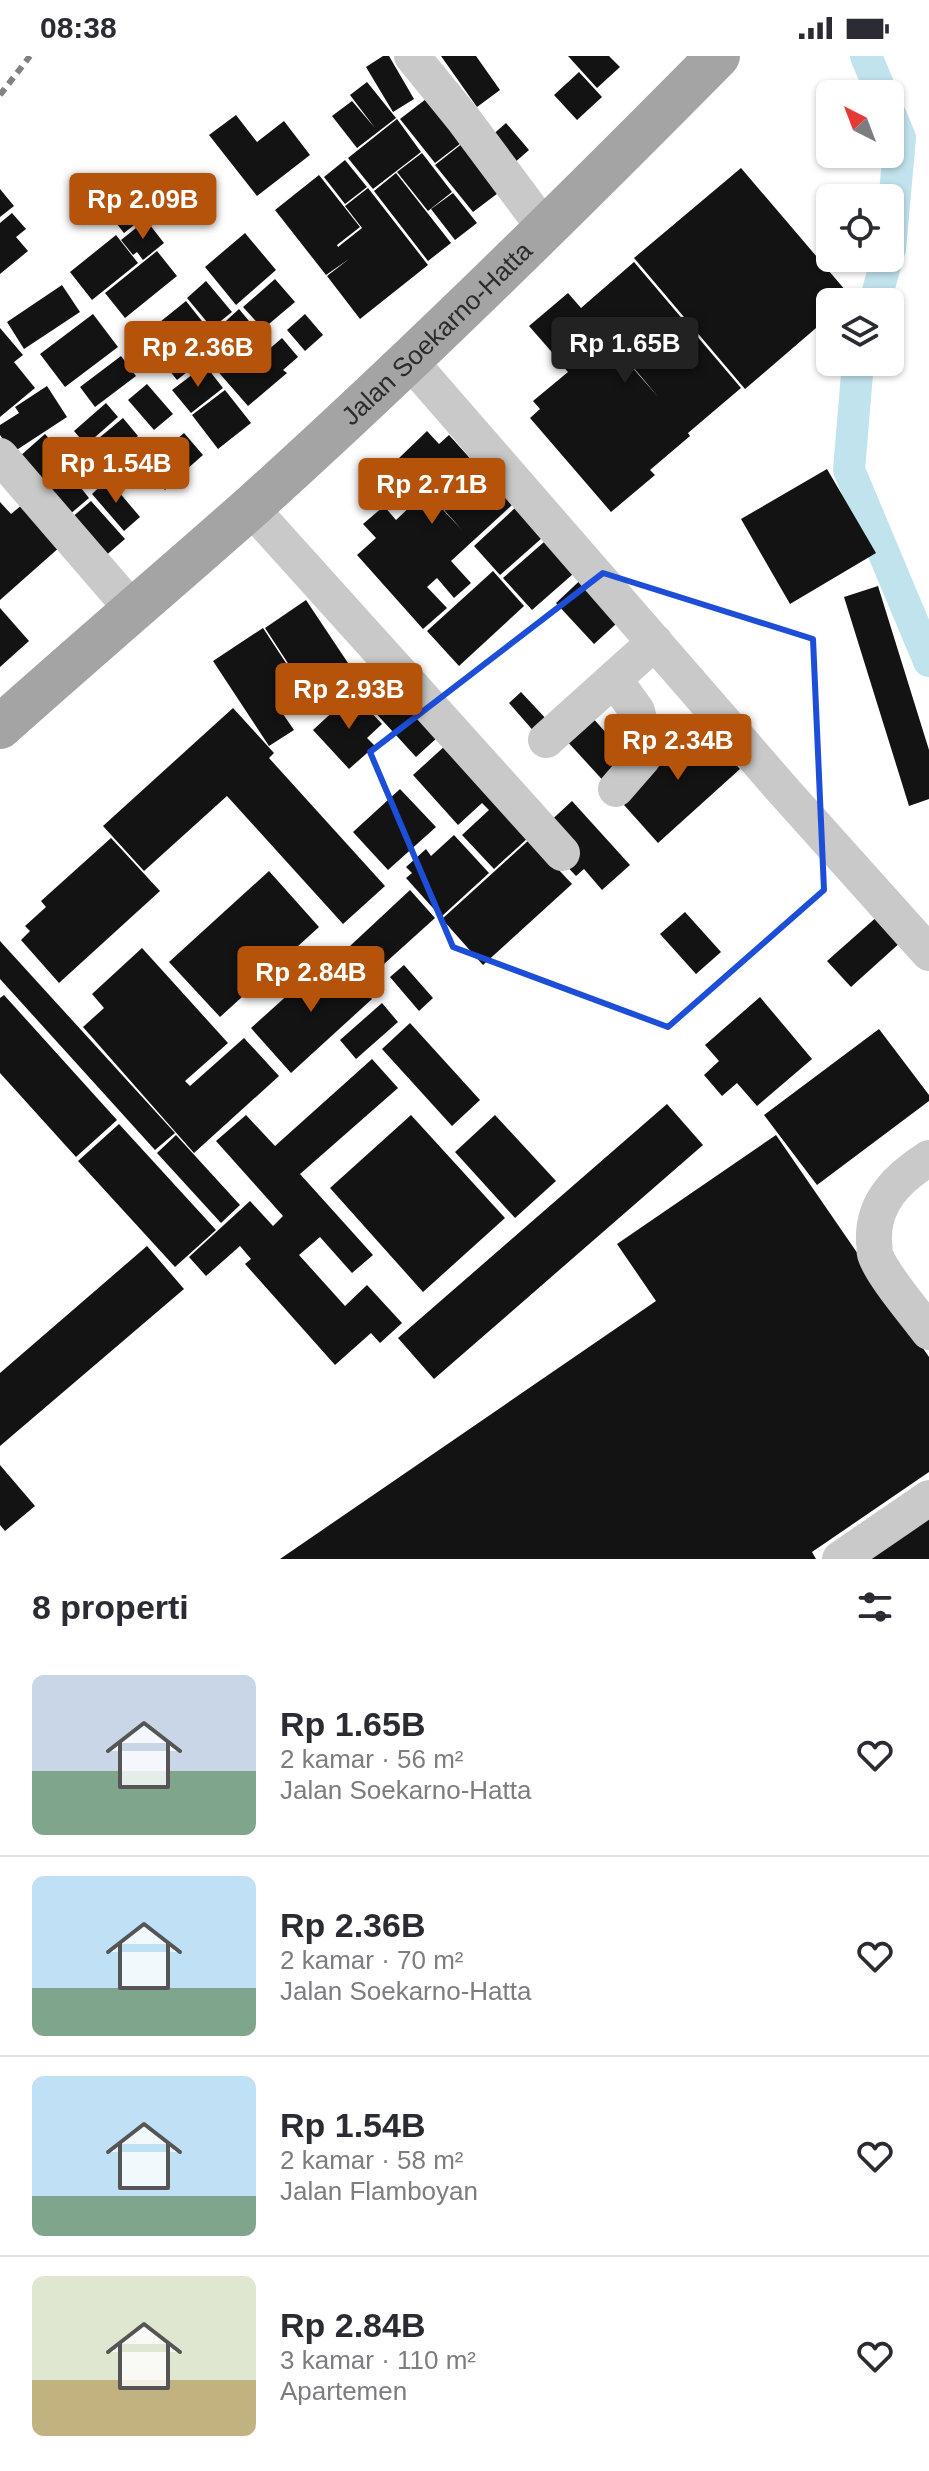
<!DOCTYPE html>
<html lang="id">
<head>
<meta charset="utf-8">
<style>
  body { margin:0; font-family:Helvetica,sans-serif; background:#f2f2f3; color:#2b2b33; height:100vh; display:flex; flex-direction:column; font-size:30px; white-space:nowrap }
  * { box-sizing:border-box; margin:0 }
  p { font-size:26px; color:#7c7c81 }
  .icon { flex:none; width:44px; height:44px; fill:none; stroke:currentColor; stroke-width:2; stroke-linecap:round; stroke-linejoin:round }
  .map { position:relative; height:1503px; overflow:hidden }
  .details { display:flex; flex-direction:column; background:#fff; flex:1 }
  .details>* { flex:none }
  .needle { width:52px; rotate:318deg }
  .tools { position:absolute; left:816px; top:24px; display:grid; gap:16px }
  .tools a { display:grid; place-items:center; width:88px; height:88px; border-radius:12px; background:#fff; box-shadow:0 2px 6px #0004; font-size:40px }
  .price { position:absolute; translate:-50% -68px; padding:0 18px; border-radius:8px; background:#b45309; color:#fff; font-size:26px; line-height:52px; filter:drop-shadow(0 2px 4px #0008) }
  .price::after { content:''; position:absolute; left:50%; top:48px; width:24px; height:18px; margin-left:-12px; background:inherit; clip-path:polygon(0 0,100% 0,50% 100%) }
  .price.active { background:#222; color:#fff }
  ul { padding:0; list-style:none }
  li { display:flex; align-items:center; gap:24px; height:200px; padding:0 32px }
  li+li { border-top:2px solid #e1e1e2 }
  li span { display:grid; place-items:center; flex:none; width:224px; height:160px; border-radius:12px; color:#555 }
  li>.icon { margin-inline-start:auto }
  span .icon { width:96px; height:96px; fill:#fffc; stroke-width:1 }
  li b { font-size:34px }
  h2 { display:flex; justify-content:space-between; align-items:center; height:96px; padding:0 32px; font-size:34px }
  .status { display:flex; justify-content:space-between; align-items:center; height:56px; padding:0 40px; background:#fff; direction:ltr }
  .status svg { height:22px; fill:currentColor }
  .map>svg:first-child { display:block }
</style>
</head>
<body>
<div class="status"><b>08:38</b><svg viewBox="0 0 49 12"><path d="M0 12V9h3v3zM5 12V6h3v6zM10 12V3h3v9zM15 12V0h3v12zM26 1h20v11H26zM47 4h2v5h-2z"/></svg></div>
<div class="map">
<svg width="929" height="1503" viewBox="0 0 929 1503">
  <rect width="100%" height="100%" fill="#fff"/>
  <g fill="none" stroke-linecap="round" stroke-linejoin="round">
    <path stroke="#c1e3ee" stroke-width="32" d="M866 0 882 38
      M890 58 900 82 890 193
      M875 246 887 202
      M858 306 849 414 929 605"/>
  </g>
  <path fill="#131313" d="M383 0H389L414 43 393 56 366 11Z
    M441 0H476L500 34 477 51Z
    M568 0H609L620 11 597 32Z
    M579 16 602 41 577 64 554 39Z
    M367 26 396 62 357 92 332 60 352 45 375 72 350 39Z
    M426 43 469 81 435 107 400 63Z
    M236 59 257 86 284 65 310 99 257 140 209 79Z
    M397 63 421 96 373 133 348 102Z
    M506 67 529 94 513 108 490 81Z
    M468 83 506 131 473 156 435 109Z
    M422 97 452 136 428 155 397 116Z
    M345 104 367 131 345 148 324 121Z
    M741 112 852 242 847 246H830V260L745 333 634 202Z
    M396 117 451 187 428 205 374 135Z
    M319 119 360 171 337 189 338 191 362 172 345 150 368 132 428 209 360 263 327 220 349 203 326 219 275 154Z
    M114 125 143 162 124 177 95 140Z
    M0 133 14 150 0 161Z
    M453 137 477 167 455 184 431 153Z
    M12 157 26 173 16 181 28 195 0 218V167Z
    M146 164 164 187 143 204 137 196 133 199 121 184Z
    M245 177 276 214 236 249 205 211Z
    M116 179 138 207 92 244 70 216Z
    M157 195 177 220 125 262 105 237Z
    M634 206 741 332 688 377 690 380 650 414 655 419 611 456 530 362 540 353 533 345 568 316 558 305 597 271 659 342 597 268 557 302 529 270 568 237 581 252Z
    M275 223 295 246 263 273 243 251Z
    M206 225 232 256 212 272 187 242Z
    M62 229 80 256 24 293 7 266Z
    M186 245 221 289 177 324 146 285 158 275 155 270Z
    M239 253 254 271 229 292 215 275Z
    M93 258 118 291 65 331 40 298Z
    M305 258 323 279 305 295 287 274Z
    M0 272 23 299 14 306 35 332 0 361Z
    M253 278 267 295 282 282 298 301 283 314 287 317 248 350 214 311Z
    M121 300 136 320 95 351 80 331Z
    M205 309 223 332 191 357 172 334Z
    M147 328 173 358 154 374 128 344Z
    M47 330 67 361 12 397 0 379V369L19 357 15 351Z
    M225 334 251 367 218 393 192 359Z
    M106 347 118 361 86 389 74 375Z
    M123 362 138 380 115 400 99 382Z
    M427 375 439 388 449 379 512 449 451 505 471 527 454 542 437 522 427 531 447 552 423 573 357 499 376 482 363 468 384 450 396 464 415 446 418 449 429 439 462 474 428 436 420 443 401 421 408 414 398 403Z
    M184 377 203 399 187 413 168 391Z
    M45 378 69 405 42 428 19 401Z
    M167 405 180 420 165 434 151 419Z
    M71 406 89 425 81 432 89 442 69 459 44 430Z
    M827 413 876 497 790 548 741 463Z
    M108 423 140 461 124 475 92 438Z
    M91 445 125 483 103 502 70 463Z
    M0 446 11 458 23 448 61 490 0 544Z
    M515 452 542 482 500 519 474 490Z
    M544 486 573 518 532 554 503 522Z
    M493 515 524 550 459 610 427 575Z
    M589 516 627 558 594 588 556 547Z
    M878 530 929 694V743L909 750 844 541Z
    M306 544 352 613 310 641 265 572Z
    M0 552 29 585 0 611Z
    M263 572 309 642 283 658 294 674 269 690 213 605Z
    M387 625 438 681 416 701 372 653 379 647 371 639Z
    M521 636 550 667 537 679 509 647Z
    M353 637 382 668 367 682 375 690 349 713 313 674Z
    M233 652 274 697 269 702 385 830 343 868 227 740 144 815 103 770Z
    M591 660 634 708 609 731 565 683Z
    M697 666 740 713 658 787 616 740Z
    M446 689 529 781 494 813 462 779 489 754 482 747 458 769 413 719Z
    M400 733 436 771 388 814 353 776Z
    M572 745 630 809 602 834 584 813 576 820 560 803 545 770Z
    M454 779 489 817 441 861 406 822 412 817 406 811 426 793 431 800Z
    M111 782 160 835 59 927 21 884 30 875 25 870 46 851 41 845Z
    M530 783 572 828 483 909 442 863Z
    M269 815 319 871 220 961 169 906Z
    M410 834 435 862 374 917 350 890Z
    M685 856 721 896 696 918 660 878Z
    M879 859 902 885 851 931 827 905Z
    M0 885 175 1077 155 1094 0 923Z
    M142 892 228 987 185 1025 190 1030 244 982 279 1020 194 1097 83 971 104 952 92 938Z
    M332 899 372 943 291 1017 251 972Z
    M404 909 433 942 419 955 390 921Z
    M4 939 117 1064 76 1101 0 1017V942Z
    M760 941 812 1003 757 1050 737 1027 722 1040 704 1019 719 1005 705 989Z
    M382 947 398 966 356 1003 340 984Z
    M410 967 480 1044 452 1070 382 993Z
    M879 973 929 1039V1045L817 1129 764 1059Z
    M372 1003 398 1032 300 1118 373 1199 352 1217 320 1181 299 1199 345 1250 367 1229 402 1267 380 1287 371 1277 335 1309 245 1208 251 1203 240 1190 206 1220 189 1201 250 1145 273 1170 283 1160 216 1085 246 1059 275 1090Z
    M667 1048 703 1089 434 1323 398 1282Z
    M411 1059 505 1162 423 1236 330 1132Z
    M495 1059 556 1125 515 1162 455 1096Z
    M119 1068 216 1174 175 1211 78 1105Z
    M176 1079 240 1149 221 1167 157 1097Z
    M776 1079 929 1301V1416L812 1496 816 1503H280L656 1245 617 1188Z
    M147 1190 184 1233 0 1390V1317Z
    M0 1409 35 1450 5 1475 0 1469Z
    M929 1459V1503H866Z"/>
  <g fill="none" stroke-linecap="round" stroke-linejoin="round">
    <path stroke="#c9c9c9" stroke-width="36" d="M412 0 464 64 546 174
      M409 304 782 733 929 897
      M0 400 132 553
      M250 451 562 797
      M614 623 637 655 640 667 643 702 616 733
      M546 684 655 586
      M929 1102C898 1122 872 1146 874 1186 875 1190 874 1194 875 1198 881 1218 916 1258 929 1276
      M840 1503 929 1442"/>
    <path stroke="#a4a4a4" stroke-width="44" id="s1" d="M0 671C83 597 167 525 251 451 412 306 566 154 718 0"/>
    <path stroke="#818181" stroke-width="6" stroke-dasharray="8 6" stroke-linecap="butt" d="M0 39 30 0"/>
  </g>
  <path fill="none" stroke="#1d4ed8" stroke-width="6" stroke-linejoin="round" d="M603 517 813 583 824 834 668 971 453 891 370 696Z"/>
  <g text-anchor="middle" stroke-width="8" stroke-linejoin="round" paint-order="stroke">
    <g font-size="26" fill="#2c2c2c" stroke="#fff">
      <text dy="9" stroke="none"><textPath href="#s1" startOffset="588">Jalan Soekarno-Hatta</textPath></text>
    </g>
  </g>
</svg>
<div class="tools">
<a><svg class="needle" viewBox="-14 -14 28 28"><path d="M0-13l5 13h-10z" fill="#e53935"/><path d="M0 13l5-13h-10z" fill="#7c7c81"/></svg></a>
<a><svg class="icon" aria-label="locate" viewBox="0 0 24 24"><circle cx="12" cy="12" r="6"/><path d="M12 2v4M12 18v4M2 12h4M18 12h4"/></svg></a>
<a><svg class="icon" aria-label="layers" viewBox="0 0 24 24"><path d="M12 4l9 5-9 5-9-5zM3 14l9 5 9-5"/></svg></a>
</div>
<b class="price" style="left:143px;top:185px">Rp 2.09B</b>
<b class="price active" style="left:625px;top:329px">Rp 1.65B</b>
<b class="price" style="left:198px;top:333px">Rp 2.36B</b>
<b class="price" style="left:116px;top:449px">Rp 1.54B</b>
<b class="price" style="left:432px;top:470px">Rp 2.71B</b>
<b class="price" style="left:349px;top:675px">Rp 2.93B</b>
<b class="price" style="left:678px;top:726px">Rp 2.34B</b>
<b class="price" style="left:311px;top:958px">Rp 2.84B</b>
</div>
<section class="details">
<h2>8 properti<svg class="icon" aria-label="filters" viewBox="0 0 24 24"><path d="M4 7h16M4 17h16"/><circle cx="9" cy="7" r="2"/><circle cx="15" cy="17" r="2"/></svg></h2>
<ul>
<li><span style="background:linear-gradient(#c9d6e8 60%,#7fa58c 0)"><svg class="icon" aria-label="home" viewBox="0 0 24 24"><path d="M3 11l9-7 9 7M6 9v11h12V9"/></svg></span><div><b>Rp 1.65B</b><p>2 kamar · 56 m²</p><p>Jalan Soekarno-Hatta</p></div><svg class="icon" aria-label="heart" viewBox="0 0 24 24"><path d="M12 20l-8-8c-3-5 5-10 8-4 3-6 11-1 8 4z"/></svg></li>
<li><span style="background:linear-gradient(#bfe0f5 70%,#7fa58c 0)"><svg class="icon" aria-label="home" viewBox="0 0 24 24"><path d="M3 11l9-7 9 7M6 9v11h12V9"/></svg></span><div><b>Rp 2.36B</b><p>2 kamar · 70 m²</p><p>Jalan Soekarno-Hatta</p></div><svg class="icon" aria-label="heart" viewBox="0 0 24 24"><path d="M12 20l-8-8c-3-5 5-10 8-4 3-6 11-1 8 4z"/></svg></li>
<li><span style="background:linear-gradient(#bfe0f5 75%,#7fa58c 0)"><svg class="icon" aria-label="home" viewBox="0 0 24 24"><path d="M3 11l9-7 9 7M6 9v11h12V9"/></svg></span><div><b>Rp 1.54B</b><p>2 kamar · 58 m²</p><p>Jalan Flamboyan</p></div><svg class="icon" aria-label="heart" viewBox="0 0 24 24"><path d="M12 20l-8-8c-3-5 5-10 8-4 3-6 11-1 8 4z"/></svg></li>
<li><span style="background:linear-gradient(#dfe7d0 65%,#c2b280 0)"><svg class="icon" aria-label="home" viewBox="0 0 24 24"><path d="M3 11l9-7 9 7M6 9v11h12V9"/></svg></span><div><b>Rp 2.84B</b><p>3 kamar · 110 m²</p><p>Apartemen</p></div><svg class="icon" aria-label="heart" viewBox="0 0 24 24"><path d="M12 20l-8-8c-3-5 5-10 8-4 3-6 11-1 8 4z"/></svg></li>
</ul>
</section>
</body>
</html>
